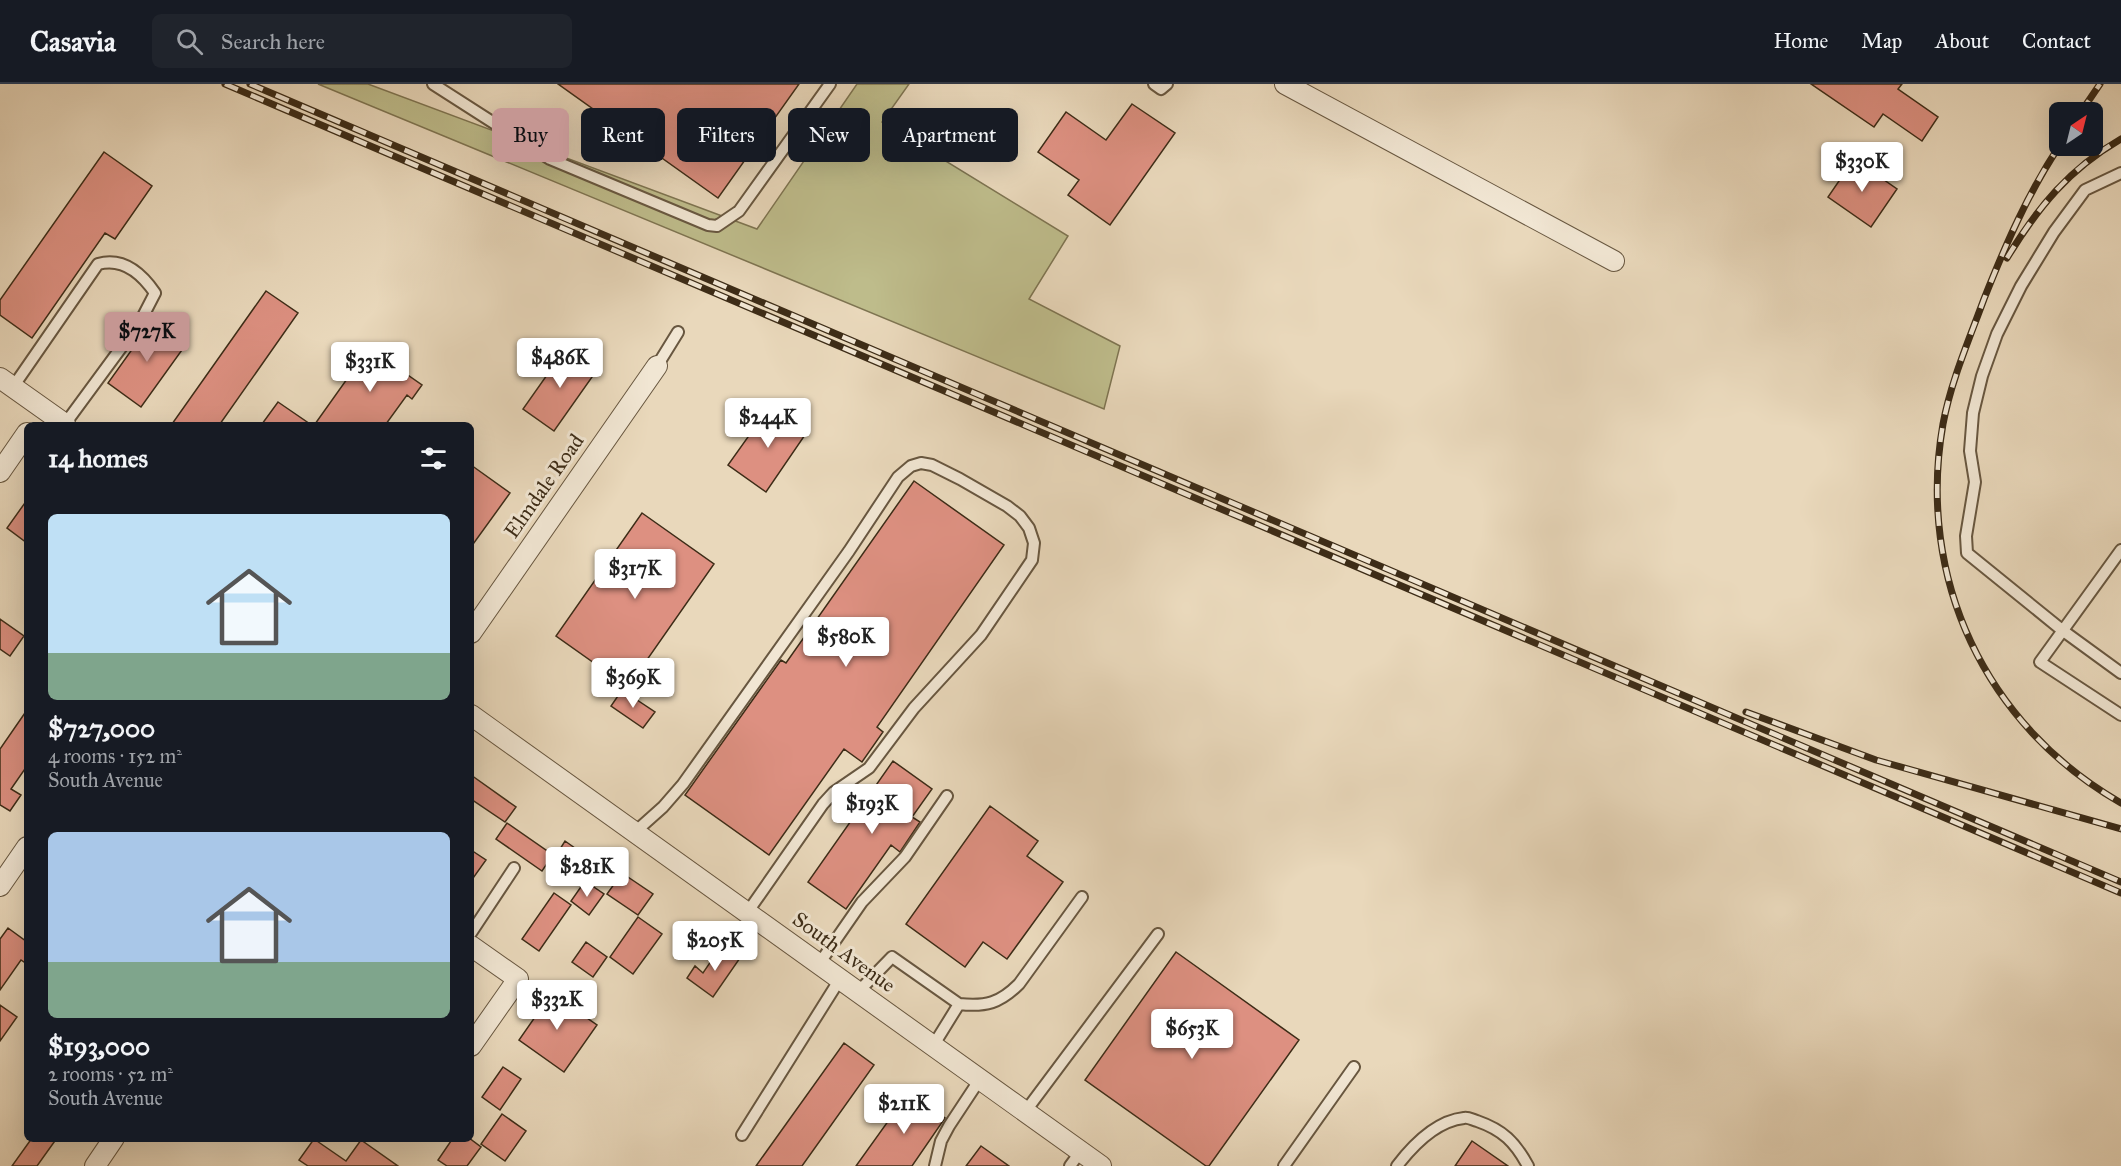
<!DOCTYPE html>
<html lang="en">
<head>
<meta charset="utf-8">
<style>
  body { margin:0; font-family:"IM FELL Great Primer",serif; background:#20242c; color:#f1f3f6; height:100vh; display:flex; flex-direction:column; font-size:22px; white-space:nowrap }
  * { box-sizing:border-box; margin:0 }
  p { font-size:20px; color:#9ea1a6 }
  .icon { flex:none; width:33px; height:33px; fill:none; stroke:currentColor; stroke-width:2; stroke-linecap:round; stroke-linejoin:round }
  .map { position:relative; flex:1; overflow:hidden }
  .drawer { position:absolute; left:24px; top:338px; width:450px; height:720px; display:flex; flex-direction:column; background:#171b24; border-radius:9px; box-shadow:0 6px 24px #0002 }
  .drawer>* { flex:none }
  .hud { position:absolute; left:492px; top:24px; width:570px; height:54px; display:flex; gap:12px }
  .needle { width:39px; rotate:35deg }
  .tools { position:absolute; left:2049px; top:18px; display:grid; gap:12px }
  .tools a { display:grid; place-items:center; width:54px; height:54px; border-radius:9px; background:#171b24; box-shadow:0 6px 24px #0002; font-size:30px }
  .price { position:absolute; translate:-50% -51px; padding:0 14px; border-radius:6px; background:#fff; color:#222; font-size:20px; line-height:39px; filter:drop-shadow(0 2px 3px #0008) }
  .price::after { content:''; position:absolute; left:50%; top:36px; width:18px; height:14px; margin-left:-9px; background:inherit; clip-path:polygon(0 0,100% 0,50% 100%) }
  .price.on { background:#c59692; color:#111 }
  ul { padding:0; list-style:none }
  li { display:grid; align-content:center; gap:12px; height:318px; padding:0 24px }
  li span { display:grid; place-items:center; height:186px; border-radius:9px; color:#555 }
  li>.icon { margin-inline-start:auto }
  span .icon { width:108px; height:108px; fill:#fffc; stroke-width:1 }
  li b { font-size:26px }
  h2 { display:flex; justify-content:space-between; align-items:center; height:72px; padding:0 24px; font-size:26px }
  .tag { padding:0 21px; border-radius:9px; background:#171b24; box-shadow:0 6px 24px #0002; font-size:21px; line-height:54px }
  .tag.on { background:#c59692; color:#111 }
  header { display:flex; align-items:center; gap:36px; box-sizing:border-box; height:84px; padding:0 30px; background:#171b24; border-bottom:2px solid #363941 }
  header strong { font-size:28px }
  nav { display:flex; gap:33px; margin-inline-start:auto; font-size:21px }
  .search { width:420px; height:54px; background:#20242c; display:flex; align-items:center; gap:15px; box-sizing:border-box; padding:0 21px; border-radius:9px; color:#9ea1a6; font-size:22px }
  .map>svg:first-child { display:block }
</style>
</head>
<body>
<header>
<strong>Casavia</strong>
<div class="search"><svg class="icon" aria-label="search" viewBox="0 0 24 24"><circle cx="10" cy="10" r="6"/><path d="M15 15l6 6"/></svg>Search here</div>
<nav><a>Home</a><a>Map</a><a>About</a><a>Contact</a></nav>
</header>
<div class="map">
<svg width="2121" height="1082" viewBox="0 0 2121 1082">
  <rect width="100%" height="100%" fill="#e9d8bb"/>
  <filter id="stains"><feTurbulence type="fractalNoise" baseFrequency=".00333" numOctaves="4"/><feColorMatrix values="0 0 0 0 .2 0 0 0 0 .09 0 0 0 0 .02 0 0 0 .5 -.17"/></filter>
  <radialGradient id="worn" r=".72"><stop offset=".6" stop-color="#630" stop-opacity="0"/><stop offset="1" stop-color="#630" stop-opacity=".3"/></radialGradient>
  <path fill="#bebc8b" stroke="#7e7451" stroke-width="1.5" d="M318 0H368L757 145 857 0H909L882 38 1068 152 1029 215 1120 262 1104 325Z"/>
  <path fill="#dd9081" stroke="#3d2c17" stroke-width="1.5" d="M558 0H799L718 114Z
    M1811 0H1902L1898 5 1938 33 1922 57 1883 30 1874 43Z
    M1132 20 1175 49 1110 141 1068 111 1079 96 1038 68 1066 28 1106 56Z
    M104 68 152 102 115 155 105 149 32 254 0 231V216Z
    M1854 75 1897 105 1871 143 1828 113Z
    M266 207 298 229 220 340H172Z
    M153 236 187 259 141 323 108 299Z
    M369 264 422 301 412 315 407 311 386 340H315Z
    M566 264 597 286 554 347 523 325Z
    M278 318 310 340H262Z
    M770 322 807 348 766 408 728 381Z
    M471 381 510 409 471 463Z
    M914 397 1004 461 877 643 883 648 862 678 844 665 769 771 685 711 781 576 786 579Z
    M27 416V459L7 444Z
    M642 429 714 480 628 603 556 552Z
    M0 535 24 552 10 572 0 565Z
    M622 606 655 628 643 644 611 622Z
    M27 626V682L11 705 21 711 10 727 0 721V665Z
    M893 677 932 705 912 733 920 738 900 768 891 761 846 825 808 798Z
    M471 691 516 723 505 738 471 715Z
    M990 722 1038 757 1027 772 1063 798 1007 875 983 858 965 883 906 840Z
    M507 739 553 771 542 787 496 755Z
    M565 757 596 779 585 794 555 773Z
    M471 766 486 776 471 797Z
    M622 789 653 810 638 831 607 810Z
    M585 797 604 810 589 831 571 817Z
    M554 809 571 821 539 867 522 855Z
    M638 833 662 850 633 890 610 873Z
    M8 844 27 858V880L21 876 0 906V855Z
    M586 858 607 873 593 893 572 878Z
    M722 861 740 874 713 913 687 894 695 882 703 889Z
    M1176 868 1299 956 1209 1082H1206L1085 996Z
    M544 904 597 941 564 988 519 956 542 923 534 918Z
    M0 921 17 933 0 957Z
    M844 959 874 981 802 1082H756Z
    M503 983 521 995 500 1026 482 1013Z
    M909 1008 945 1034 912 1082H856Z
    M502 1030 526 1047 505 1077 481 1060Z
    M32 1054H57L37 1082H12Z
    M453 1054H469L481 1063 467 1082H447L438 1076Z
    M314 1055 346 1077 361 1056 398 1082H308L299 1076Z
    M1472 1057 1508 1082H1455Z
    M981 1062 1009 1082H966Z"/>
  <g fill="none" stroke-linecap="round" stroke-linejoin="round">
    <defs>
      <path id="service" d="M433 0 550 75 708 141 717 142 739 127 830 0
        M1154 0 1161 5 1167 0
        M2121 89 2085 106 2054 148 2021 202 1997 250 1982 292 1973 329 1970 367 1975 398 1966 452 1967 469 2062 546 2121 589
        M657 282 678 248
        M13 303 98 180C123 173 142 190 155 209L140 238 65 340
        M2121 466 2040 578 2121 631
        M635 748 663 723 683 700 849 467 898 393 911 382 921 379 932 381 960 395 1007 422 1020 432 1029 444 1034 459 1032 476 981 551 914 624 869 684 834 708 823 720 747 829
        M471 849 514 784
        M819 880 862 818 905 773 947 712
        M858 908 892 873 959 920 933 962
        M959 920C986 923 1000 919 1019 900L1082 813
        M1025 1028 1158 850
        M742 1051 840 895
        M935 1082 941 1057 949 1042 980 995
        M1070 1082 1081 1067
        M1284 1082 1354 983
        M1397 1082C1413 1061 1436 1037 1464 1034 1468 1033 1473 1036 1477 1037 1503 1046 1515 1058 1528 1082"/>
      <path id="minor" d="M1285 0 1614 177
        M0 294 65 340
        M0 388 27 349
        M471 549 657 282
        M471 631 1101 1082
        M0 802 27 763
        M471 862 518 895 471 962
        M95 1082 114 1054"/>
    </defs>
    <use href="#service" stroke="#685740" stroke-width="14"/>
    <use href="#minor" stroke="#685740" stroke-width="22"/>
    <use href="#service" stroke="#f1e6d3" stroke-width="10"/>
    <use href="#minor" stroke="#f1e6d3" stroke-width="20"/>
    <defs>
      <path id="rail" d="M225 0 2121 809
        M250 0 2121 798
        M2081 28 2100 0
        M2060 61C2028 109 2005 162 1984 215 1969 256 1951 297 1943 340 1916 494 1985 641 2121 719
        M2007 174C2038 123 2069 85 2121 55
        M1746 628 1876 676 2121 745"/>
    </defs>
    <use href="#rail" stroke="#3d2c17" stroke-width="7"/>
    <use href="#rail" stroke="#f1e6d3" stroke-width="4.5" stroke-dasharray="14" stroke-linecap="butt"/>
  </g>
  <g text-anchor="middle" stroke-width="6" stroke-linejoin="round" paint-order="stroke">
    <g font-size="21" fill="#3d2c17" stroke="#f1e6d3">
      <text transform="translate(544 402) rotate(-55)" y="7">Elmdale Road</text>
      <text transform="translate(844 868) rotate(36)" y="7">South Avenue</text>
    </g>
  </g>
  <rect width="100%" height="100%" filter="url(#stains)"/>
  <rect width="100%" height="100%" fill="url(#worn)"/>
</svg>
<div class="tools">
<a><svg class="needle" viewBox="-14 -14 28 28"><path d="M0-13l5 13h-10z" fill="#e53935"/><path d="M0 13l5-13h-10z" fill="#9ea1a6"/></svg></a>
</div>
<b class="price" style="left:1862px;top:109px">$330K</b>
<b class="price on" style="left:147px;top:279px">$727K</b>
<b class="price" style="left:560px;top:305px">$486K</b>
<b class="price" style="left:370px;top:309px">$331K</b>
<b class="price" style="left:768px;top:365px">$244K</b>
<b class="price" style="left:635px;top:516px">$317K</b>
<b class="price" style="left:846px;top:584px">$580K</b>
<b class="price" style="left:633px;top:625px">$369K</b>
<b class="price" style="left:872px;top:751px">$193K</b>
<b class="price" style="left:587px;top:814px">$281K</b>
<b class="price" style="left:715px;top:888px">$205K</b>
<b class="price" style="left:557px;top:947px">$332K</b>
<b class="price" style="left:1192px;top:976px">$653K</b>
<b class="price" style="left:904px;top:1051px">$211K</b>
<div class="hud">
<a class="tag on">Buy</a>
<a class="tag">Rent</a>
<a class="tag">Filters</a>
<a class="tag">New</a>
<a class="tag">Apartment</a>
</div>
<section class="drawer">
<h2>14 homes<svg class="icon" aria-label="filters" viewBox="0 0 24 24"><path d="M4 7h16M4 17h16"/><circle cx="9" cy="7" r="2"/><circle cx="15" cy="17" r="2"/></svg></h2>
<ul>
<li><span style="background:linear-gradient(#bfe0f5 75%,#7fa58c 0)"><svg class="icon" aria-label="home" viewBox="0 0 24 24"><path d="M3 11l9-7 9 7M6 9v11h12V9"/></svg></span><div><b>$727,000</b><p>4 rooms · 152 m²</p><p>South Avenue</p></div></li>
<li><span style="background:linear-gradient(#a9c7e8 70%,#7fa58c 0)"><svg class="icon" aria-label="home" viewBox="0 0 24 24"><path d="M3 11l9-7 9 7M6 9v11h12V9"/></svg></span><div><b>$193,000</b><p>2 rooms · 52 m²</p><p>South Avenue</p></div></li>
</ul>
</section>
</div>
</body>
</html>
